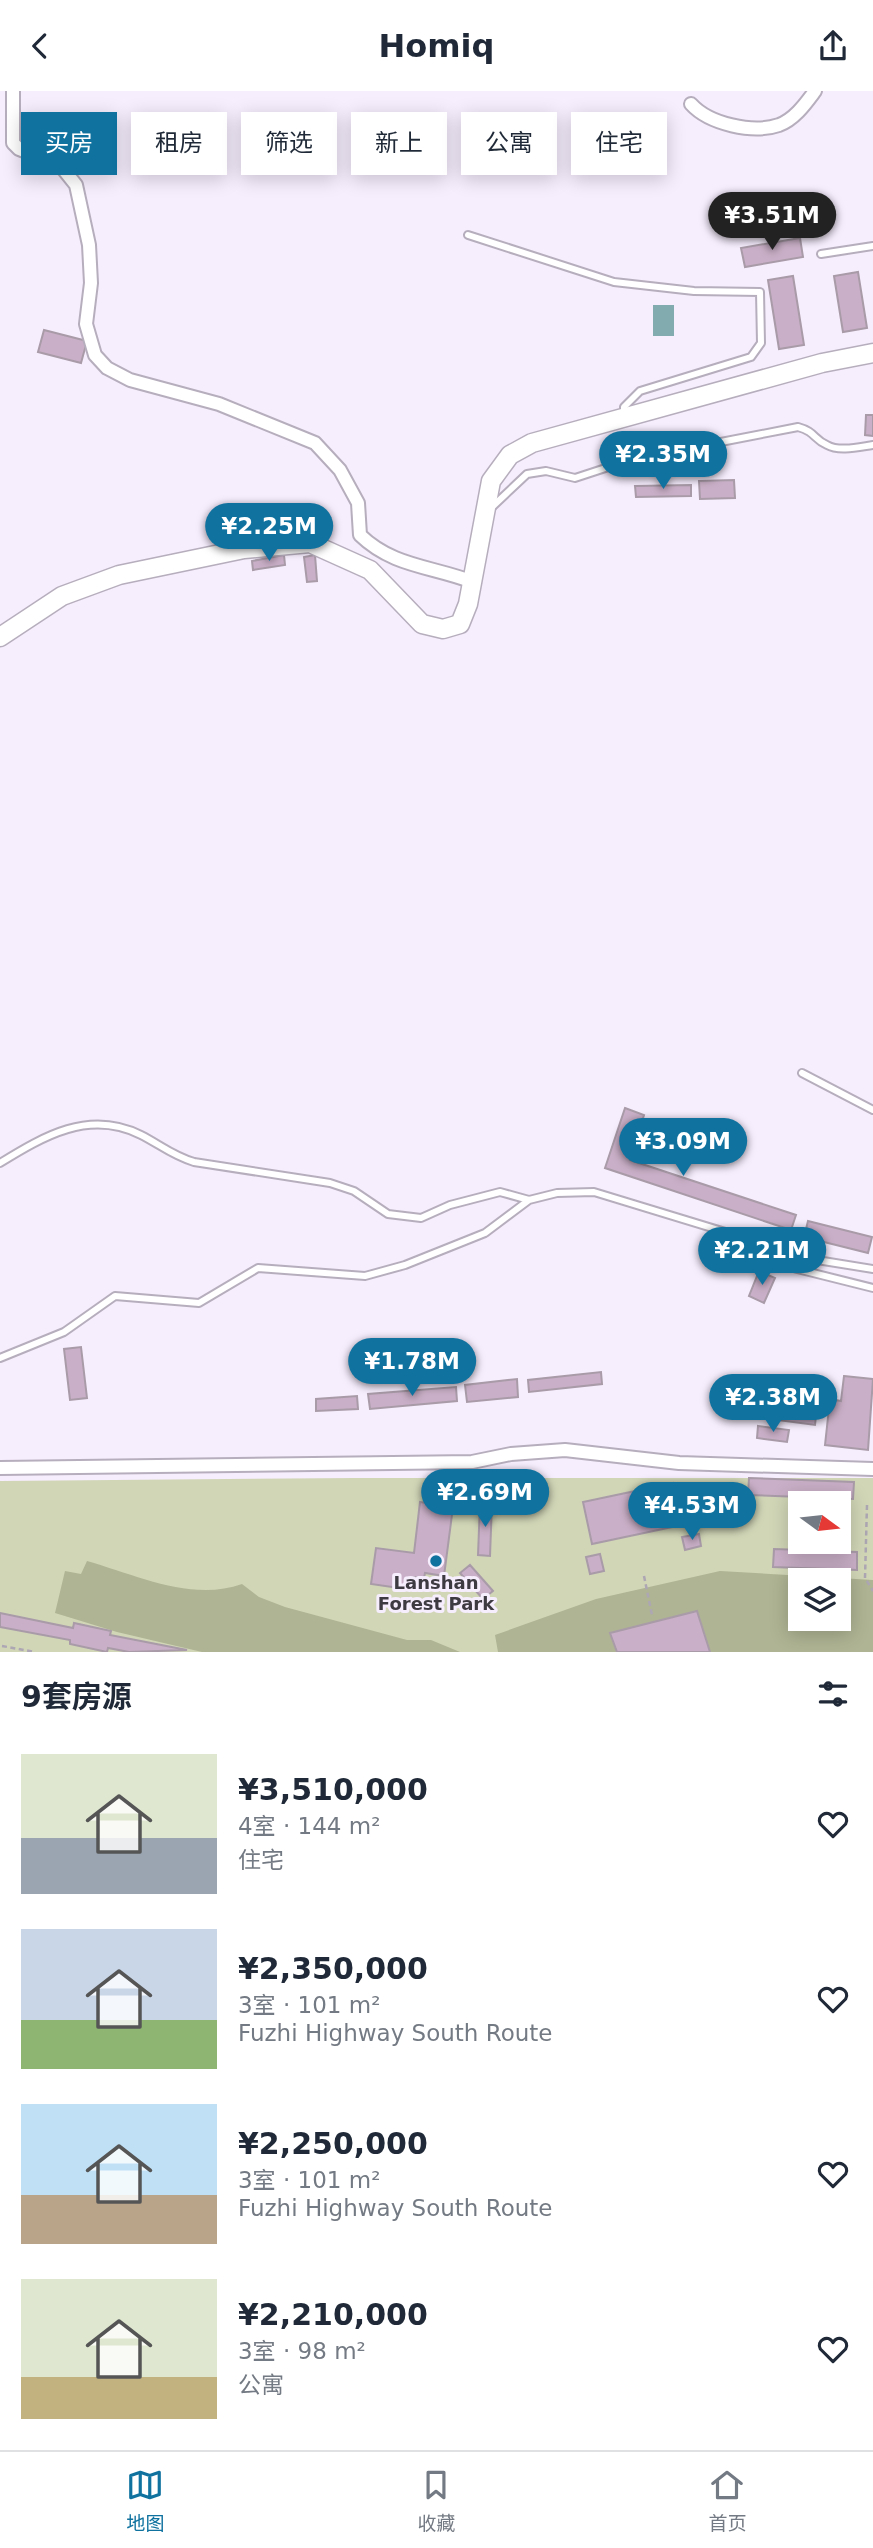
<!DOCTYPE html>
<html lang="zh">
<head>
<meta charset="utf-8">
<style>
  body { margin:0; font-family:"DejaVu Sans","Noto Sans SC",sans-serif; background:#f2f2f3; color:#1f2937; height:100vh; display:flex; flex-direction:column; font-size:26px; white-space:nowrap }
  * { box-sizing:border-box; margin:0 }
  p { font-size:23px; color:#747a83 }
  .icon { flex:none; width:38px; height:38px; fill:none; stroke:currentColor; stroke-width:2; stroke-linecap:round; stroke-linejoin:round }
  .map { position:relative; height:1561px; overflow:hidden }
  .drawer { display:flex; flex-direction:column; background:#fff; flex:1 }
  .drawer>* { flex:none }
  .top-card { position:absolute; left:21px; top:21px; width:831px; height:63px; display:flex; gap:14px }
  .needle { width:46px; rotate:105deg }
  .tools { position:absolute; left:788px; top:1400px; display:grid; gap:14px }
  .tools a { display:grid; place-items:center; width:63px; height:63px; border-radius:0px; background:#fff; box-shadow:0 4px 18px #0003; font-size:35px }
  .price { position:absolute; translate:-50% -60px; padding:0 16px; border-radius:24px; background:#0f729f; color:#fff; font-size:23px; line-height:46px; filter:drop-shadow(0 2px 4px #0008) }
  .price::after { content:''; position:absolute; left:50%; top:42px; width:21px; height:16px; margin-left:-10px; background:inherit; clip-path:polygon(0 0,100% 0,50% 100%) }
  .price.on { background:#222; color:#fff }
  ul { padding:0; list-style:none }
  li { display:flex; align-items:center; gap:21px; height:175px; padding:0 21px }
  li span { display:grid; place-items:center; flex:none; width:196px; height:140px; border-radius:0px; color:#555 }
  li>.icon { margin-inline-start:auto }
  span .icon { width:84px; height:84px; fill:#fffc; stroke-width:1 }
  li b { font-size:30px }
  h2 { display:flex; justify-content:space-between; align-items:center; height:84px; padding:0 21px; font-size:30px }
  .tag { padding:0 24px; border-radius:0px; background:#fff; box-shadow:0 4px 18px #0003; font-size:24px; line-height:63px }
  .tag.on { background:#0f729f; color:#fff }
  header { display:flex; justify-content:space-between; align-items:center; height:91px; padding:0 21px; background:#fff; font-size:32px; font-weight:700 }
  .tab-bar { display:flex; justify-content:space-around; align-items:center; height:98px; border-top:2px solid #e0e1e3; background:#fff; font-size:19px; color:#747a83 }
  .tab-bar a { display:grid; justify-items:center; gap:4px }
  .tab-bar .on { color:#0f729f }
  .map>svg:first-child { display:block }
</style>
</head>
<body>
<header><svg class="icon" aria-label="back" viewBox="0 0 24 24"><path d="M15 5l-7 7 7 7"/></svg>Homiq<svg class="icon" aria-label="share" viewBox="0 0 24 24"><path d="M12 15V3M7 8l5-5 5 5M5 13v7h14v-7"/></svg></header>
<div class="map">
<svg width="873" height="1561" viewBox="0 0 873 1561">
  <rect width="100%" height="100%" fill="#f6edfd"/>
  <path fill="#d1d6b7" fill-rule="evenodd" d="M354 1387H873V1561H0V1390ZM800 1412H838V1451H800ZM800 1489H838V1528H800Z"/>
  <path fill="#afb494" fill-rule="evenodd" d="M87 1470C136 1484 192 1511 242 1493L259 1506 285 1516 407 1549H431L460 1561H202L117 1541 55 1522 65 1480 81 1483Z
    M720 1480 873 1489V1561H498L495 1544 596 1508ZM800 1489H838V1528H800Z"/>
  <path fill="#82abaf" d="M653 214H674V245H653Z"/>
  <path fill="#c9afc7" stroke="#a99ba8" stroke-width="2" d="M800 147 803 166 745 176 741 157Z
    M858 181 867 237 843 241 834 185Z
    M793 185 804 254 779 258 768 189Z
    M44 239 87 250 81 272 38 261Z
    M866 324H873V345L865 344Z
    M734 389 735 407 700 408 699 390Z
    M691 394V405L636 406 635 395Z
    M284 464 285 474 253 479 252 470Z
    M315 464 317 490 307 491 304 466Z
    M625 1017 644 1024 630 1069 796 1124 791 1139 605 1077Z
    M808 1130 872 1146 868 1162 804 1146Z
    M759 1180 775 1187 764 1212 749 1205Z
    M81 1256 87 1307 70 1309 64 1258Z
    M601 1281 602 1293 529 1301 528 1289Z
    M844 1285 873 1288 868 1359 825 1354 830 1308 841 1310Z
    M517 1288 518 1306 467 1311 465 1294Z
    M456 1296 457 1310 370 1318 368 1303Z
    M357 1305 358 1318 316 1320V1308Z
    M779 1313 817 1317 815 1334 777 1329Z
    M758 1335 789 1339 787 1351 757 1347Z
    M749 1387 854 1391 853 1408 748 1404Z
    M673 1392 682 1434 592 1453 583 1411Z
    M420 1411 453 1416 444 1485 425 1482 424 1487 414 1486 413 1499 371 1493 376 1457 414 1462Z
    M480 1412H492L490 1465 478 1464Z
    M699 1443 701 1455 685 1459 682 1446Z
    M774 1458 857 1461V1479L773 1476Z
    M600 1463 604 1480 590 1483 586 1466Z
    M470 1474 493 1500 483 1508 460 1482Z
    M697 1520 710 1561H617L610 1542Z
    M0 1522 73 1537 74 1532 111 1540 110 1544 187 1559 129 1561 108 1557 107 1561 70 1553V1549L0 1536Z"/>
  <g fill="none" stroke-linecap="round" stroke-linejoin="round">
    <defs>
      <path id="service" d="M468 144 614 191 694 200 760 201 761 252 751 266 640 300 624 316V326
        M821 163 873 155
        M491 417 527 383 546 380 575 387 633 368 798 336C816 341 813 348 827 354 839 361 859 356 873 354
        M802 982 873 1019
        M0 1072C44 1045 89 1018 141 1044 159 1053 173 1065 194 1071L330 1092 354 1100 388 1123 421 1127 450 1114 500 1101 529 1109
        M758 1151 761 1163 789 1176 873 1197
        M0 1267 64 1241 115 1205 199 1212 258 1177 365 1185 405 1174 485 1142 529 1109 557 1102 594 1101 817 1169 873 1178"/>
      <path id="minor" d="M13 0V52L19 58 60 74 76 94 89 154 91 192 86 233 95 264 107 277 130 289 219 313 315 352 340 379 358 412 360 444C393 476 432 475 473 491
        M691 13C709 33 753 43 779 34 795 28 806 12 815 0
        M0 1377 472 1371 511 1363 565 1359 679 1372 873 1378"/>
      <path id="secondary" d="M0 546 62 505 119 484 244 458 310 452 370 479 422 533 443 538 460 533 468 513 491 390 510 364 532 352 822 272 873 262"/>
    </defs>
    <use href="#service" stroke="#b7aebd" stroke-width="10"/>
    <use href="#minor" stroke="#b7aebd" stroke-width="16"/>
    <use href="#secondary" stroke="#b7aebd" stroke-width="21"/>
    <path stroke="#ada6b3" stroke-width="2.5" stroke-dasharray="5 3.5" stroke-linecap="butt" d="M867 1414 865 1487 873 1500
      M644 1485 652 1524
      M2 1555 35 1561"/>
    <use href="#service" stroke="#fff" stroke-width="6"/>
    <use href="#minor" stroke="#fff" stroke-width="12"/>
    <use href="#secondary" stroke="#fff" stroke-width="18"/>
  </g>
  <circle fill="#0f729f" stroke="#f6edfd" stroke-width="2.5" cx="436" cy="1470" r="7"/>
  <g text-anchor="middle" stroke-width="6" stroke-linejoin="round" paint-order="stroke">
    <g font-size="18" font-weight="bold" fill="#3e3a41" stroke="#f6edfd">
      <text x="436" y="1498">Lanshan<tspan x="436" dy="21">Forest Park</tspan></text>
    </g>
  </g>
</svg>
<div class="tools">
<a><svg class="needle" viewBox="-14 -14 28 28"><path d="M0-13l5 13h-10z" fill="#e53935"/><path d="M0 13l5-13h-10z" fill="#747a83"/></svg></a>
<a><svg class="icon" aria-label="layers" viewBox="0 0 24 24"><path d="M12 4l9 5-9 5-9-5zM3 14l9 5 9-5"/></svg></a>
</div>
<b class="price on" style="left:772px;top:161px">¥3.51M</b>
<b class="price" style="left:663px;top:400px">¥2.35M</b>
<b class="price" style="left:269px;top:472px">¥2.25M</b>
<b class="price" style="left:683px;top:1087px">¥3.09M</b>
<b class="price" style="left:762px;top:1196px">¥2.21M</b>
<b class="price" style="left:412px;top:1307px">¥1.78M</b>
<b class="price" style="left:773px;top:1343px">¥2.38M</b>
<b class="price" style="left:485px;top:1438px">¥2.69M</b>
<b class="price" style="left:692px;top:1451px">¥4.53M</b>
<div class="top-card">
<a class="tag on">买房</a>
<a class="tag">租房</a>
<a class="tag">筛选</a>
<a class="tag">新上</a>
<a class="tag">公寓</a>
<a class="tag">住宅</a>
</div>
</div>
<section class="drawer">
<h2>9套房源<svg class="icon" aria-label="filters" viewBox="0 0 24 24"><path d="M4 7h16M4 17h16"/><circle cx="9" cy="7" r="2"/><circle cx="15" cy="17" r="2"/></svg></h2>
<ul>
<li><span style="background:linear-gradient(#dfe7d0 60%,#9aa5b1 0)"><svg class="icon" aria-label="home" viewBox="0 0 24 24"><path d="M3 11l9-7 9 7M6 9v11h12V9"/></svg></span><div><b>¥3,510,000</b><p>4室 · 144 m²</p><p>住宅</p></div><svg class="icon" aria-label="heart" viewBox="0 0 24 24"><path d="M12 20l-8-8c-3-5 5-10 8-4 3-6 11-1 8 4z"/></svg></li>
<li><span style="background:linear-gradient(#c9d6e8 65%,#8fb573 0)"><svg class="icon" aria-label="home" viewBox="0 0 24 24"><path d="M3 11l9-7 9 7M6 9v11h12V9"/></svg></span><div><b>¥2,350,000</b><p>3室 · 101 m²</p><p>Fuzhi Highway South Route</p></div><svg class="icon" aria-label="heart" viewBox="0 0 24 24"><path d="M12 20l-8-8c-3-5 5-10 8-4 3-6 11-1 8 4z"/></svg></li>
<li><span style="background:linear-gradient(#bfe0f5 65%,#b9a48a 0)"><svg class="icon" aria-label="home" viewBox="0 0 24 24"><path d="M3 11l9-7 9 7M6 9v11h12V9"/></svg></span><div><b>¥2,250,000</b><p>3室 · 101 m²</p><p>Fuzhi Highway South Route</p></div><svg class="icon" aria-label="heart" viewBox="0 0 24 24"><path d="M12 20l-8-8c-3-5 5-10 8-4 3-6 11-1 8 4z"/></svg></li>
<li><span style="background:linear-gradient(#dfe7d0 70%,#c2b280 0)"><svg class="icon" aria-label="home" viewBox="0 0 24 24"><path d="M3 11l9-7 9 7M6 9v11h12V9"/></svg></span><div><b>¥2,210,000</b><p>3室 · 98 m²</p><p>公寓</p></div><svg class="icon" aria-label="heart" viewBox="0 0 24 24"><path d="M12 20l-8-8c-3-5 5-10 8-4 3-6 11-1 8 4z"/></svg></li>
</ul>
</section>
<nav class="tab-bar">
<a class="on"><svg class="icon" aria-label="map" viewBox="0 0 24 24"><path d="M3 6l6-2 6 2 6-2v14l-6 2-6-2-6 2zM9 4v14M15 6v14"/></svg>地图</a>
<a><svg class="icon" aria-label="saved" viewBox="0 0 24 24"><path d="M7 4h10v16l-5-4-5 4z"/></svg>收藏</a>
<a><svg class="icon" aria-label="home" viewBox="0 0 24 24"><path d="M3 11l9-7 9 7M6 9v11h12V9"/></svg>首页</a>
</nav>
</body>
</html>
